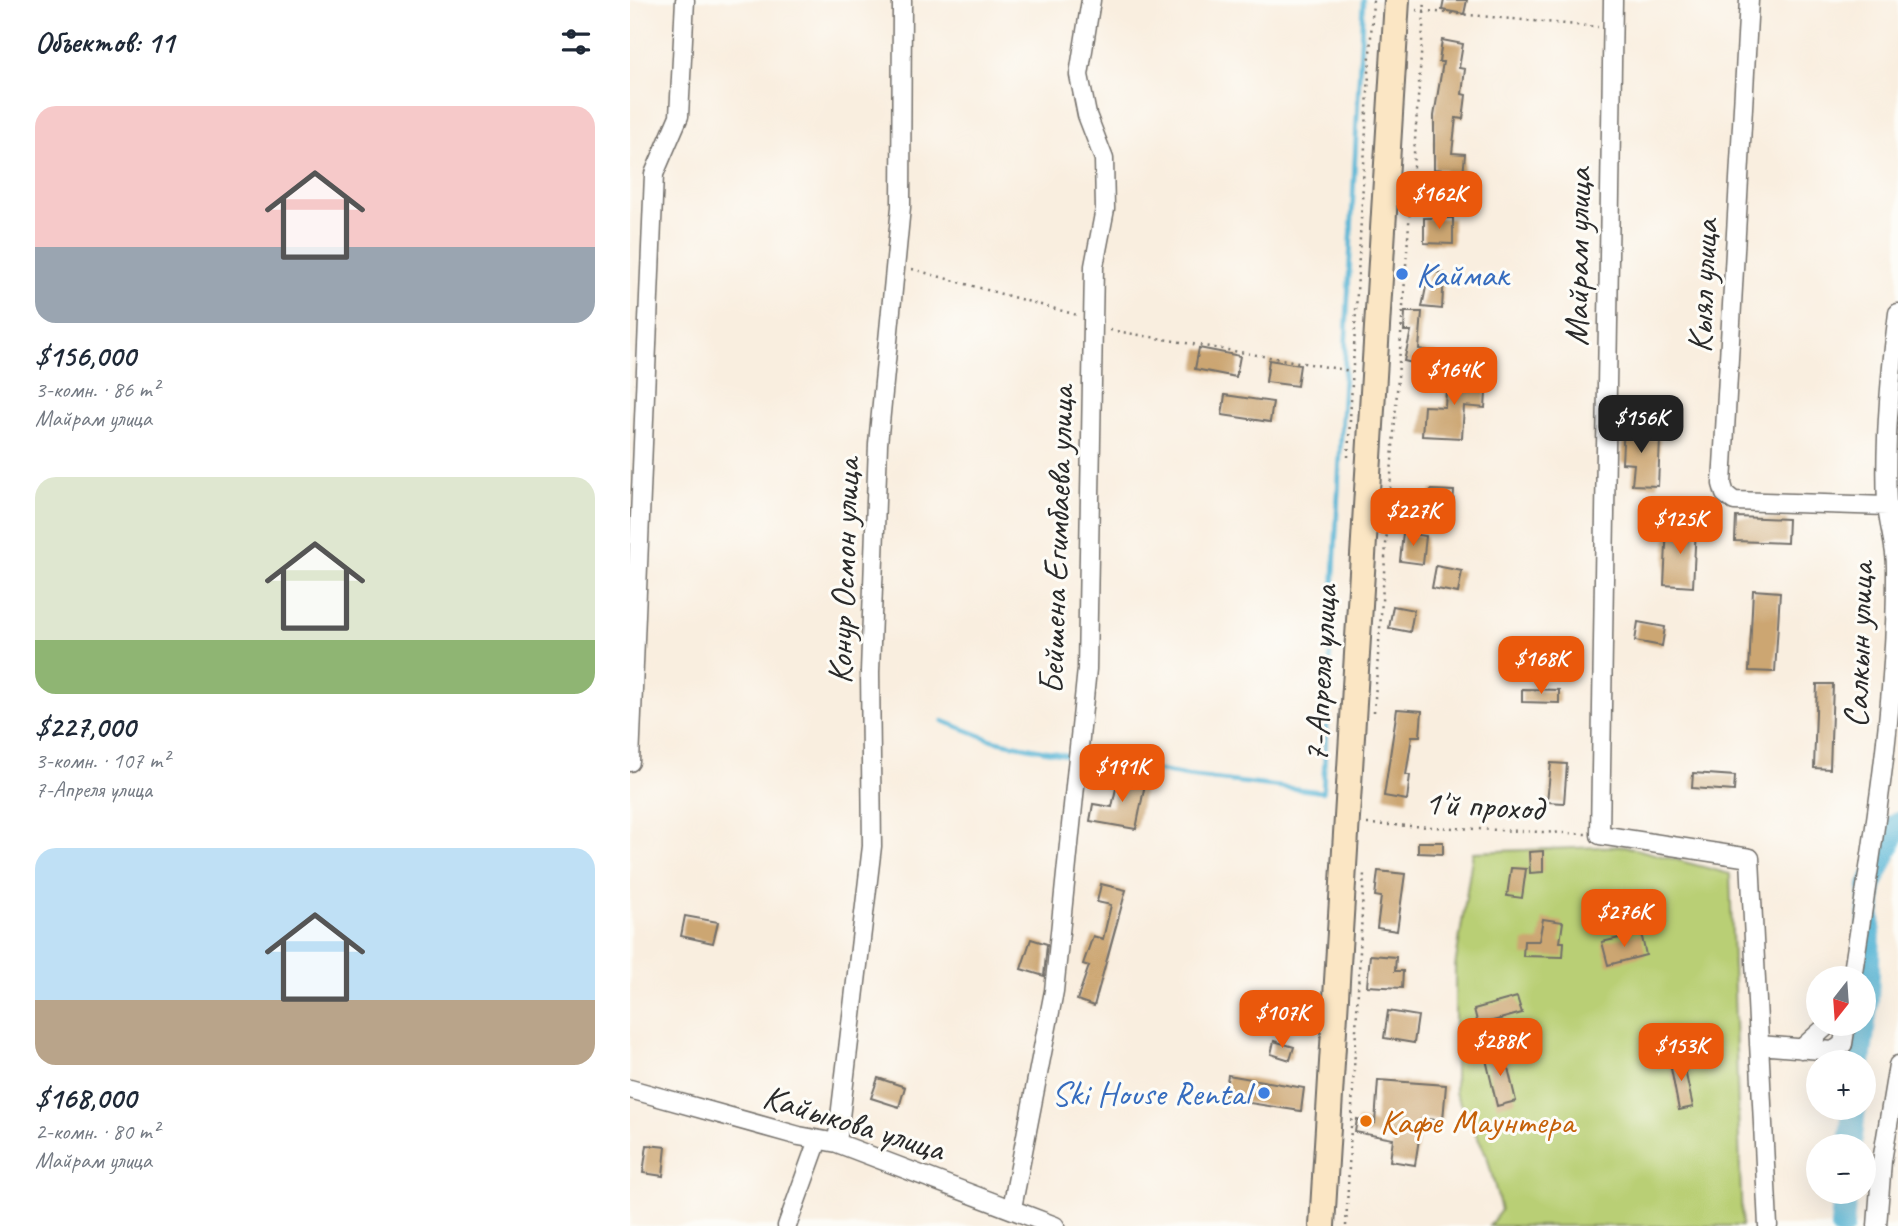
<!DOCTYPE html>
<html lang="ru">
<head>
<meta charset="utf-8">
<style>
  body { margin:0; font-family:Caveat,sans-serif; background:#f6f6f7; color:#1f2937; height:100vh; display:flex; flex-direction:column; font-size:26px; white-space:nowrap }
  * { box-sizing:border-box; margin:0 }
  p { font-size:23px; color:#747a83 }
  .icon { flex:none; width:38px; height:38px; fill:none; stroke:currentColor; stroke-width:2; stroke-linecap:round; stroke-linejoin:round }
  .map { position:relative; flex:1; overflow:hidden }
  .drawer { display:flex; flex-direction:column; background:#fff; width:630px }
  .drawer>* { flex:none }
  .needle { width:46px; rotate:197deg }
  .tools { position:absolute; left:1176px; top:966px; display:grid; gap:14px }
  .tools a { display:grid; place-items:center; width:70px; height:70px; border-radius:50%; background:#fff; box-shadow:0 7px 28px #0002; font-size:35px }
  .price { position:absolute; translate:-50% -60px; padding:0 16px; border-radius:14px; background:#ea580c; color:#fff; font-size:23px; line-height:46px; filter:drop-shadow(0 2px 4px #0008) }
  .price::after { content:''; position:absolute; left:50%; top:42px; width:21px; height:16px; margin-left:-10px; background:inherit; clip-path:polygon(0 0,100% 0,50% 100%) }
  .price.selected { background:#222; color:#fff }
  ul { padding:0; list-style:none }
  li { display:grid; align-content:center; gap:14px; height:371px; padding:0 35px }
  li span { display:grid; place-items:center; height:217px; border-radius:21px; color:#555 }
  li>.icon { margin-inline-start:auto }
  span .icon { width:126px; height:126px; fill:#fffc; stroke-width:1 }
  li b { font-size:30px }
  h2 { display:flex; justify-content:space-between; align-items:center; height:84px; padding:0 35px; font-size:30px }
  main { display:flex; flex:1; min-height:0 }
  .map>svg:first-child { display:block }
</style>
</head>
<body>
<main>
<section class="drawer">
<h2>Объектов: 11<svg class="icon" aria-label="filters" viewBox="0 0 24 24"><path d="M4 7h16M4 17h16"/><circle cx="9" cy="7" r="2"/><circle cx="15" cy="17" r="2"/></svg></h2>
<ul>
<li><span style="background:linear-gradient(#f6c9c9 65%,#9aa5b1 0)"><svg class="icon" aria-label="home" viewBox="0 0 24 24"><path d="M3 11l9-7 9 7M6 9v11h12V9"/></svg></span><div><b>$156,000</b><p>3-комн. · 86 m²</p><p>Майрам улица</p></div></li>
<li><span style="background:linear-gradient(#dfe7d0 75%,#8fb573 0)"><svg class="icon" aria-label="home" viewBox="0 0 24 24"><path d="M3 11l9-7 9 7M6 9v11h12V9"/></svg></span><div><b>$227,000</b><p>3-комн. · 107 m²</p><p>7-Апреля улица</p></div></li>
<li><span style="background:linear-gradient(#bfe0f5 70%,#b9a48a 0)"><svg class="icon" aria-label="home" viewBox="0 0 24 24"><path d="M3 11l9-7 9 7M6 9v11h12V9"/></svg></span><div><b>$168,000</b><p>2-комн. · 80 m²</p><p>Майрам улица</p></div></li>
</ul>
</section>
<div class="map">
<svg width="1268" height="1226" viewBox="0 0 1268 1226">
  <rect width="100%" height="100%" fill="#fdfcf7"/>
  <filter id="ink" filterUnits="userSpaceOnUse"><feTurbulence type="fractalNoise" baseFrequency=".0143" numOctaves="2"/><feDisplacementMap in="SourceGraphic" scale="14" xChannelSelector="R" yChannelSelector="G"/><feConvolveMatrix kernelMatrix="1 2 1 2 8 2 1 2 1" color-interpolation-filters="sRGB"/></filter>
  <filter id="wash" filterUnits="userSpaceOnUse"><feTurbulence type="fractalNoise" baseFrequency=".00686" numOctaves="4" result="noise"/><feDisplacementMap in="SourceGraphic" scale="28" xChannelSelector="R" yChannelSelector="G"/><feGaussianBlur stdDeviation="1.57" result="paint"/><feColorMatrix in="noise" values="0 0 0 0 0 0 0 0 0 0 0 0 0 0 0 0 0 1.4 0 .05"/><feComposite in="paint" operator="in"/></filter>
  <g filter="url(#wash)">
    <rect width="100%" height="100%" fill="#f9eedf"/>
    <path fill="#b9cf74" stroke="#727d50" stroke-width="2" d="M994 846 1100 874 1112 1226H859L871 1210 857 1156 825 1093V967L843 852Z"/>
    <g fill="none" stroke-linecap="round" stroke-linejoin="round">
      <path stroke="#58b6d6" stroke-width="4.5" d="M313 721 362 740 436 755
        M460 758 557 776 693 792 733 0"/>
      <path stroke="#58b6d6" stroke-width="24" d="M1229 1062 1237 999 1240 886 1268 823
        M1220 1146 1224 1108
        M1212 1226 1215 1192"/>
    </g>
    <g id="blocks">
      <path fill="#cca672" d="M814 0H837L834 14 812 10Z
        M812 40 833 44 829 68 835 69 832 94 836 95 833 119 826 118 822 153 835 154 833 176 840 177 836 194 812 189 815 170 804 169V116L813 62H809Z
        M794 218H823V244L794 243Z
        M799 272 814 273 812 309 792 307Z
        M775 312H792L789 349 808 353 805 368 774 361 781 331H774Z
        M569 348 610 356 606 377 565 369Z
        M639 360 670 365 667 386 636 382Z
        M817 375 857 378 855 408 834 406 832 438 792 436 794 406 815 407Z
        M595 395 643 402 640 422 592 415Z
        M994 423 1013 424 1012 438 1030 439 1028 486 1002 485 1004 464 992 463Z
        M801 490 824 491 822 516 800 514Z
        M1106 517 1158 519 1157 543 1105 541Z
        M1037 525 1066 527 1063 587 1034 585Z
        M773 533 796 536 793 564 770 561Z
        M806 566 832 571 828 593 802 588Z
        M1123 590 1150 592 1145 672 1119 671Z
        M763 606 784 610 780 632 759 628Z
        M1008 622 1035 627 1032 646 1005 641Z
        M1187 684H1203L1200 769 1184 768Z
        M892 689 929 690V703L892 702Z
        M767 709 792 711 790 736H782L776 775H780L777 800 754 796Z
        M921 763 937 764 934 803 917 802Z
        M1063 773 1105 776 1104 791 1062 788Z
        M489 774 516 779 506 829 460 821 463 804 482 807Z
        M788 842H813V854L788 853Z
        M913 851V872L900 873 899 852Z
        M881 868 896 869 892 898 877 896Z
        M748 871 775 874 767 931 747 928 751 897 745 896Z
        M471 884 496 890 464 1006 447 1000 459 966 453 964 463 936 473 939 481 905 467 902Z
        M55 916 88 922 83 943 51 936Z
        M913 919 933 922 930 942H934L933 957 893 956 894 941H909Z
        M1011 933 1016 955 978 965 972 942Z
        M401 939 417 944 414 976 391 969Z
        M740 955 766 957 765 971H773L772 988 737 986Z
        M887 997 892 1013 848 1025 844 1009Z
        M758 1011 788 1016 784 1043 754 1038Z
        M644 1041 664 1047 660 1060 641 1054Z
        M874 1051 886 1101 867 1106 855 1055Z
        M1052 1056 1063 1107 1049 1110 1039 1058Z
        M598 1075 674 1088 671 1111 594 1099Z
        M248 1078 275 1087 269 1107 241 1098Z
        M748 1080 816 1085 813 1120 792 1119 785 1165 760 1161 763 1139 725 1132 727 1119 745 1123Z
        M17 1145 36 1147 33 1176 13 1173Z"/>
    </g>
  </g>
  <g filter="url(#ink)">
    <use href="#blocks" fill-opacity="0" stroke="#736f6a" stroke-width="2"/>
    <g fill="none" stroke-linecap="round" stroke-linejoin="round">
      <defs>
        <path id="street" d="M983 0 970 835 1120 858 1138 1226
          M1119 0 1092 484 1095 494 1104 501 1257 506
          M0 762 24 174 49 116 55 0
          M1222 978C1243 842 1267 705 1266 567 1266 545 1258 524 1257 504 1254 440 1260 376 1268 313
          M1129 1045 1203 1051 1213 1044 1216 1024
          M1171 1049 1199 1024
          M0 1089 169 1136 207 1143 425 1226
          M207 1143 242 846 240 672 248 444 271 207 272 0
          M382 1208 424 991 457 669 464 266 475 209 474 159 457 115 449 75 461 0
          M157 1226 188 1140
          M1247 1226 1252 1161 1268 1065"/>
        <path id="secondary" d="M692 1226 767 0"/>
      </defs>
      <use href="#street" stroke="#736f6a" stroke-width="21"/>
      <use href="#secondary" stroke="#736f6a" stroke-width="28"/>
      <path stroke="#736f6a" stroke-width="2.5" stroke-dasharray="2 5" stroke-linecap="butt" d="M786 10 968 27
        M282 269 447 315
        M480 330 721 371
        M718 457 743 0
        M744 712 795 0
        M737 824 956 834
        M716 1226 734 873"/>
      <use href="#street" stroke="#fff" stroke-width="18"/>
      <use href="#secondary" stroke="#fbe6c4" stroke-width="24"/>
    </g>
  </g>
  <g fill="#3f7fe0" stroke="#fdfcf7" stroke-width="2.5">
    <circle cx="772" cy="274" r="7"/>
    <circle cx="634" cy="1093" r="7"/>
  </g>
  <circle fill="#e8710a" stroke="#fdfcf7" stroke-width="2.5" cx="736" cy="1121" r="7"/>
  <g text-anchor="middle" stroke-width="6" stroke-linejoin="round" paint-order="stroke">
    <g font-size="35" fill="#2b2b2b" stroke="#fdfcf7">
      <text transform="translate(947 257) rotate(-89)" y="12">Майрам улица</text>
      <text transform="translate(1072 286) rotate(-87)" y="12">Кыял улица</text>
      <text transform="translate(426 540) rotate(-88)" y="12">Бейшена Егимбаева улица</text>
      <text transform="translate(213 571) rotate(-88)" y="12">Конур Осмон улица</text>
      <text transform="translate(1228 645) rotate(-88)" y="12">Салкын улица</text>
      <text transform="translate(690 674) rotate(-87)" y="12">7-Апреля улица</text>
      <text transform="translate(854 805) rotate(3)" y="12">1'й проход</text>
      <text transform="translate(224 1122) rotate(17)" y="12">Кайыкова улица</text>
    </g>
    <g font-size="35" fill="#366cbe" stroke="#fdfcf7" text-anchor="start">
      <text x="786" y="286">Каймак</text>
      <text x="620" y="1105" text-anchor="end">Ski House Rental</text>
    </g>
    <g font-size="35" fill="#c56008" stroke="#fdfcf7" text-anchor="start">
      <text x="750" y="1133">Кафе Маунтера</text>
    </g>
  </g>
</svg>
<div class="tools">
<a><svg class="needle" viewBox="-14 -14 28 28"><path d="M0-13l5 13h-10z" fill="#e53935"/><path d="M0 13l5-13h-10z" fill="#747a83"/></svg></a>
<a>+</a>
<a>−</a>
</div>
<b class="price" style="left:809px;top:231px">$162K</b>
<b class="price" style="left:824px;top:407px">$164K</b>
<b class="price selected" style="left:1011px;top:455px">$156K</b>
<b class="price" style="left:783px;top:548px">$227K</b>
<b class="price" style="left:1050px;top:556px">$125K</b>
<b class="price" style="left:911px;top:696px">$168K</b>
<b class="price" style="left:492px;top:804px">$191K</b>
<b class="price" style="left:994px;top:949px">$276K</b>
<b class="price" style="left:652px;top:1050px">$107K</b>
<b class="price" style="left:870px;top:1078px">$288K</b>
<b class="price" style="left:1051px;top:1083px">$153K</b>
</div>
</main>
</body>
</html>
